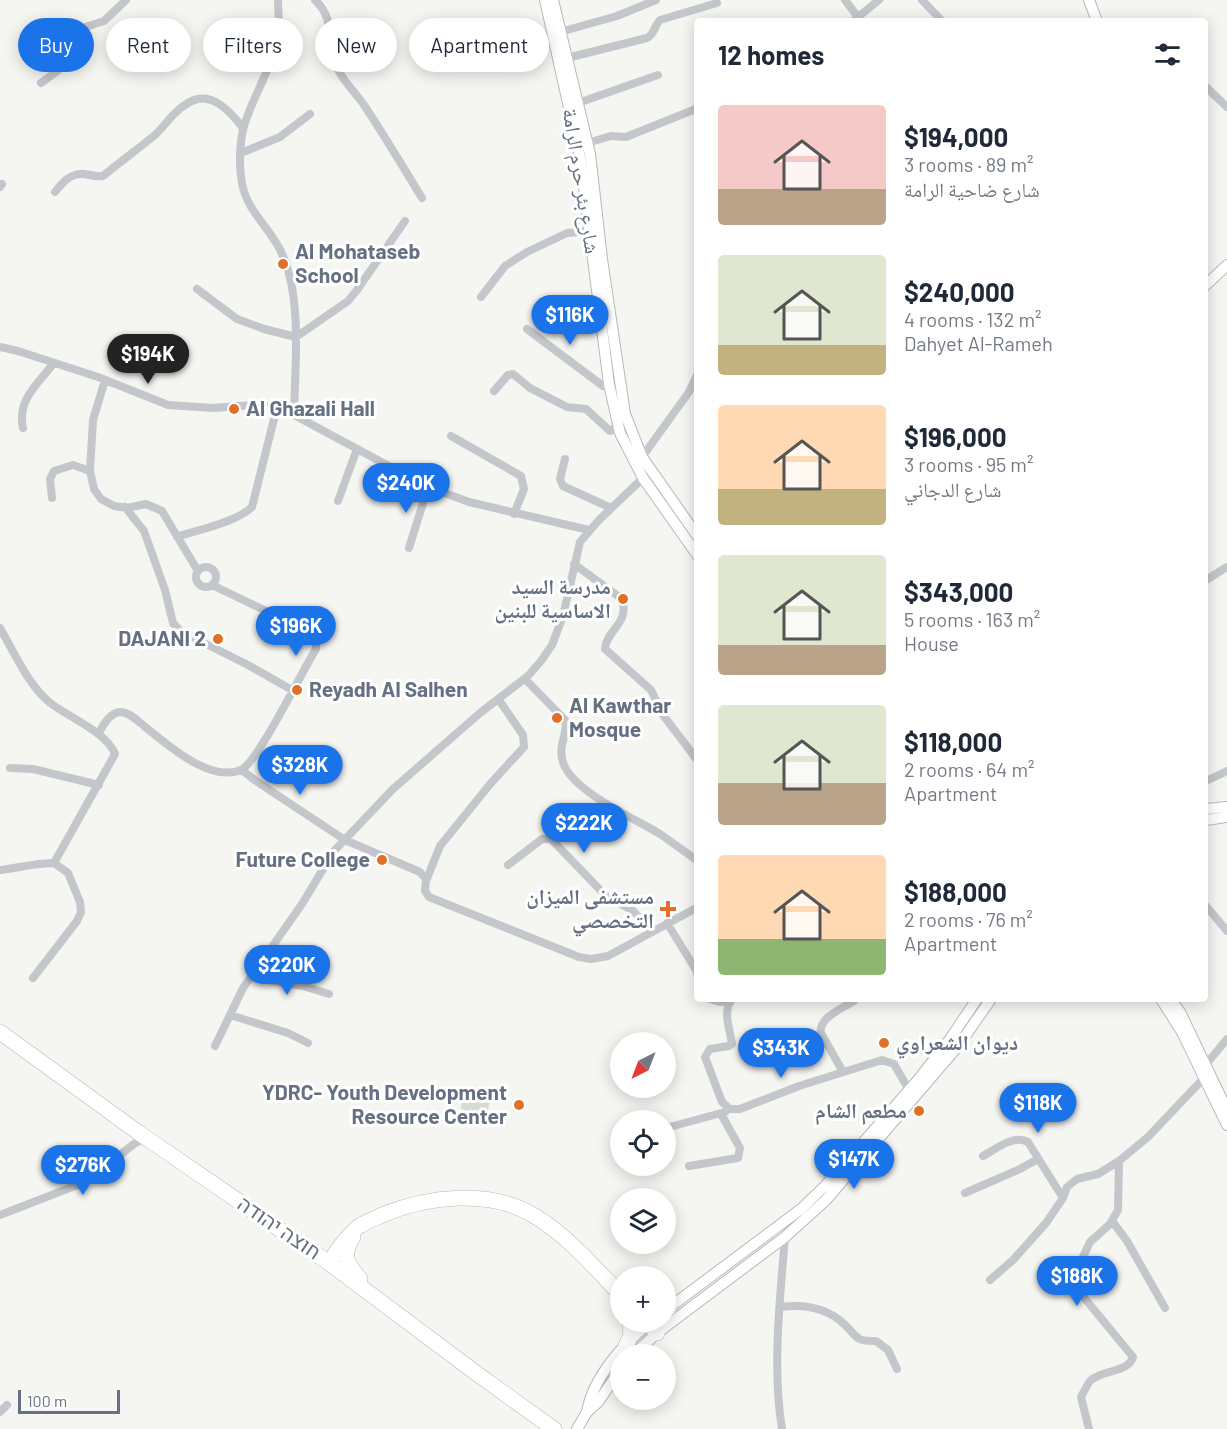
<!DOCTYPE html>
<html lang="en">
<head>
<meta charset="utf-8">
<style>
  body { margin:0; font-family:Barlow,"Noto Naskh Arabic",Heebo,sans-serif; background:#f6f6f7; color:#1f2937; height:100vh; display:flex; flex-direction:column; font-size:22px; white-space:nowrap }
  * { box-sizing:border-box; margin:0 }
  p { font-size:20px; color:#747a83 }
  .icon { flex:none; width:33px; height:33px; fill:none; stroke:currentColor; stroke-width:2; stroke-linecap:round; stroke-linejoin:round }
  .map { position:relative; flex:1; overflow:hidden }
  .drawer { position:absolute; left:694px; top:18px; width:514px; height:984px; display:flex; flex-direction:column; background:#fff; border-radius:6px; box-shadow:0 3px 15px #0003 }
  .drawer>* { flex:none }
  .banner { position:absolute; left:18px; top:18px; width:570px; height:54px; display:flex; gap:12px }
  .needle { width:39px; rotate:222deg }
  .tools { position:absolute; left:610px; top:1032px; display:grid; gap:12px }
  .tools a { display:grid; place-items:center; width:66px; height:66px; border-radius:50%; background:#fff; box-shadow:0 3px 15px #0003; font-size:30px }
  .scale { position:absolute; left:18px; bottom:15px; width:102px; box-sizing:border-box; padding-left:6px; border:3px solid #657082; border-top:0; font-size:16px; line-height:21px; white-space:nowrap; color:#657082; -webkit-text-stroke:4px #fff; paint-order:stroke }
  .price { position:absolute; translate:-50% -51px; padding:0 14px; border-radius:21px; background:#1a73e8; color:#fff; font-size:20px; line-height:39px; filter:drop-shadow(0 2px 3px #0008) }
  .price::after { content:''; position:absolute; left:50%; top:36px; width:18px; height:14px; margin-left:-9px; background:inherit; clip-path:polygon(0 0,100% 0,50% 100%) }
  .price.active { background:#222; color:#fff }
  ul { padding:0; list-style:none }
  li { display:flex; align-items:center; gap:18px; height:150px; padding:0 24px }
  li span { display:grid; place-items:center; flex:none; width:168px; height:120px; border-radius:6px; color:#555 }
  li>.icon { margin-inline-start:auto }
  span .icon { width:72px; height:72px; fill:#fffc; stroke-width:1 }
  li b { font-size:26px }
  h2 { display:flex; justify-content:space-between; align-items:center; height:72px; padding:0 24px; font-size:26px }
  .tag { padding:0 21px; border-radius:27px; background:#fff; box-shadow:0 3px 15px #0003; font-size:21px; line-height:54px }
  .tag.active { background:#1a73e8; color:#fff }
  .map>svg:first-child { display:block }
</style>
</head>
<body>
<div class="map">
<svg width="1227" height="1429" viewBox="0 0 1227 1429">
  <rect width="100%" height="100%" fill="#f5f5f2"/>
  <path fill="#d5dcd3" d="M463 1093 490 1102 486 1117 461 1109Z"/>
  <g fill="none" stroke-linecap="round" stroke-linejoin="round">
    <defs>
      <path id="secondary" d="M545 0 580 157 609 384 620 433 643 478 698 556
        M553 0 590 154 602 259 625 414 642 457 698 537
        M1089 0 1097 21
        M1206 285 1227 265
        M1206 809 1227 807
        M1206 820 1227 817
        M1161 999 1182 1032 1227 1125
        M1170 999 1180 1012 1227 1110
        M666 1310 801 1209 825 1186 918 1080 950 1039 977 999
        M634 1354 657 1333 785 1237 826 1200 959 1045 991 999
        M587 1412C593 1377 624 1343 651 1322
        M577 1429 587 1412 598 1402 621 1369"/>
      <path id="highway" d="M0 1032 139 1133 329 1263 480 1376 554 1429
        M353 1237C341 1256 347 1263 360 1279
        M329 1263C337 1250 346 1237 358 1227 365 1222 374 1219 382 1215 428 1196 489 1189 533 1215 567 1235 594 1267 621 1295
        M666 1308H669
        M646 1322 657 1333
        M626 1346 631 1335 630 1322"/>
    </defs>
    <use href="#secondary" stroke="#b6b9be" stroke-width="12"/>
    <use href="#highway" stroke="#b6b8bc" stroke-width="16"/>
    <path stroke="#c3c6ca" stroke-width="8" d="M278 0C278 12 280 25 278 37 272 68 253 96 244 126 240 140 239 162 241 176 244 212 271 226 283 256 302 300 295 367 294 415L428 487 469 502 589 530
      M315 0C336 20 325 36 333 59 339 76 353 90 364 105 384 135 403 167 422 198
      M845 0 858 17
      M922 0 942 21
      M853 21 879 0
      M560 32 617 16 656 0
      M567 58 647 38C655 34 654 26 660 20L717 3
      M41 83 77 56C81 46 71 39 76 30L104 21 126 0
      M1206 87 1227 107
      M578 103 658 75
      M587 143 611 136 626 137 698 108
      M241 153 280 137 310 114
      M0 187 2 184
      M55 192C63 182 70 173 84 174 91 175 96 177 103 176 120 162 138 149 155 135 165 126 173 112 185 105 209 87 230 111 243 128
      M197 289 237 319 264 329 296 337 348 301 357 290 405 221
      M481 297 505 266 527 252 567 233 590 231
      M527 329 603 386 609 384
      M0 347 18 351 98 377 168 405 213 408 253 405 277 407 294 415
      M105 380 93 420 90 471 94 489 101 499 114 506 127 508 146 504 162 511 198 571
      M494 391 508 375 513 374 530 388 567 407 586 409 610 431 619 425
      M23 428C17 400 37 385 53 364
      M451 436 521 476 524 489 514 514
      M642 457 689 392 698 373
      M565 459 560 479 563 486 611 508
      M52 498 50 479 54 471 73 465 90 471
      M338 501 357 449
      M125 507 144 531 165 590 173 623 180 631 248 665 292 690
      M177 537C197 530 237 522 252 507L277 407
      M409 548 428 487
      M574 564 622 599C630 624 606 630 605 649L651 690 663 715 698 761
      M196 577a10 10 0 1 1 20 0a10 10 0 1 1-20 0Z
      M1206 580 1227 567
      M0 628C14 652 30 689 53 705 71 718 107 733 115 754L54 863C35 863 19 868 0 870
      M525 679 565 720C569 734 556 746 564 765 576 793 634 818 660 834 673 843 685 852 698 861
      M98 734C103 726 109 713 120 712 129 712 138 721 144 726 167 744 209 783 241 770 258 762 302 671 316 649V640L310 632 212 585
      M10 768 33 769 99 785
      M242 770 256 781 345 840 420 872 426 879 425 891 429 897 579 957 591 959 608 956 698 907
      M1206 781 1227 771
      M508 865 542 839H551L607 897 632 910 652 931
      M426 881 440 846 491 783 524 747 523 735 499 700
      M1206 906 1227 931
      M667 923 696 970 698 976
      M251 977 303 986 329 994
      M33 978 77 921 81 912 80 902 68 873 54 863
      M710 999 720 1002 731 1000
      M732 999C722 1013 730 1028 732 1044L729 1046 710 1049 705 1057 722 1102 730 1109H740L799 1086 882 1060 894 1064 909 1090
      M230 1015 288 1033 308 1043
      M215 1046 243 988 302 904 334 851 393 789 480 713 528 676 541 661 552 645 563 616 580 542 599 520 643 478
      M1203 1068 1227 1039
      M843 1072 821 1033C818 1018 843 1008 854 1001
      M666 1128 725 1112
      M983 1156C996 1149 1014 1134 1028 1142L1063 1198
      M689 1166 738 1158 740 1148 721 1114
      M965 1193 1018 1170 1038 1159
      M0 1215 85 1182 134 1144 146 1137
      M1112 1221 1127 1241 1165 1308
      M990 1280 1013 1260 1046 1223 1063 1198 1067 1187 1077 1179 1098 1174 1119 1161 1148 1137 1203 1079
      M780 1307C803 1304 826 1307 844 1324 858 1337 854 1341 876 1341L888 1350 897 1369
      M0 1412 7 1405
      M782 1429C772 1368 780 1298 785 1237
      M1089 1429 1081 1397C1084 1392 1087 1384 1091 1380 1104 1369 1128 1373 1133 1357L1077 1289 1074 1276 1090 1242 1110 1224 1118 1210 1119 1161"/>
    <use href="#secondary" stroke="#fff" stroke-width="10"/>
    <use href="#highway" stroke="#fff" stroke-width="15"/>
  </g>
  <g fill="#e07027" stroke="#fff" stroke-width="2">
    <circle cx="283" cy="264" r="6"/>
    <circle cx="234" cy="409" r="6"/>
    <circle cx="623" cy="599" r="6"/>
    <circle cx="218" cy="639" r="6"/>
    <circle cx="297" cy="690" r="6"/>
    <circle cx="557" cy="718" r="6"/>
    <circle cx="382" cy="860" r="6"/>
    <path d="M665 900h6v6h6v6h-6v6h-6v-6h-6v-6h6z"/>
    <circle cx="884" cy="1043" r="6"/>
    <circle cx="519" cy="1105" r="6"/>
    <circle cx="919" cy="1111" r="6"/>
  </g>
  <g text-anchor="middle" stroke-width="6" stroke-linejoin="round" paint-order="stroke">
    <g font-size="21" fill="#657082" stroke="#fff">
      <text transform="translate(581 181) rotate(81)" y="7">شارع بئر حرم الرامة</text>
      <text transform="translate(279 1228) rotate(34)" y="7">חוצה יהודה</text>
    </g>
    <g font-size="21" font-weight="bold" fill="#657082" stroke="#fff" text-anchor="end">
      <text x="295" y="259" text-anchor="start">Al Mohataseb<tspan x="295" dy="24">School</tspan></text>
      <text x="246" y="416" text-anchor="start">Al Ghazali Hall</text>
      <text x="611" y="594">مدرسة السيد<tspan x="611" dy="24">الاساسية للبنين</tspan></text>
      <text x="206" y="646">DAJANI 2</text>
      <text x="309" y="697" text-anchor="start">Reyadh Al Salhen</text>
      <text x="569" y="713" text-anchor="start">Al Kawthar<tspan x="569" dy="24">Mosque</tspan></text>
      <text x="370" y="867">Future College</text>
      <text x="654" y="904">مستشفى الميزان<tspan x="654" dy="24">التخصصي</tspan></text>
      <text x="896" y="1050" text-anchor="start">ديوان الشعراوي</text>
      <text x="507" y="1100">YDRC- Youth Development<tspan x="507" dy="24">Resource Center</tspan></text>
      <text x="907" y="1118">مطعم الشام</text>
    </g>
  </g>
</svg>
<div class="tools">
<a><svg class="needle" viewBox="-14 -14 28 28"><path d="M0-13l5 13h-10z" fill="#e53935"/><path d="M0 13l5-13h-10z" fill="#747a83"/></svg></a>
<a><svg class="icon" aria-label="locate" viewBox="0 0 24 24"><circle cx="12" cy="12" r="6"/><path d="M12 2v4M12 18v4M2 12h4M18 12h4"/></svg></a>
<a><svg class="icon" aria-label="layers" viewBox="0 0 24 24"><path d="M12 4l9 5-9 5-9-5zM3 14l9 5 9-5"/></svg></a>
<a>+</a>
<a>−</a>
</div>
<div class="scale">100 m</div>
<b class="price" style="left:570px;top:346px">$116K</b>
<b class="price active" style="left:148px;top:385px">$194K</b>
<b class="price" style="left:406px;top:514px">$240K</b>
<b class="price" style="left:296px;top:657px">$196K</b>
<b class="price" style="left:300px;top:796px">$328K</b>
<b class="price" style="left:584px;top:854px">$222K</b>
<b class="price" style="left:287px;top:996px">$220K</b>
<b class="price" style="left:781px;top:1079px">$343K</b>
<b class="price" style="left:1038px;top:1134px">$118K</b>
<b class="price" style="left:854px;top:1190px">$147K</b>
<b class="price" style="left:83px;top:1196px">$276K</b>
<b class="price" style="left:1077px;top:1307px">$188K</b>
<div class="banner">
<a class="tag active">Buy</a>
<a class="tag">Rent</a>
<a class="tag">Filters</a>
<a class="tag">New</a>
<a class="tag">Apartment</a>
</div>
<section class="drawer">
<h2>12 homes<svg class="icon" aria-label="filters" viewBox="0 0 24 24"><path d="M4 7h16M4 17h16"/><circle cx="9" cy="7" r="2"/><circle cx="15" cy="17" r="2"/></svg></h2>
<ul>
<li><span style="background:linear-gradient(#f6c9c9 70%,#b9a48a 0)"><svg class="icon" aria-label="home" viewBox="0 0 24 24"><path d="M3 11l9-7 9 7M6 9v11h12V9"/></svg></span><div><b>$194,000</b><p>3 rooms · 89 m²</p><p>شارع ضاحية الرامة</p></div></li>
<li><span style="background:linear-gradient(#dfe7d0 75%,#c2b280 0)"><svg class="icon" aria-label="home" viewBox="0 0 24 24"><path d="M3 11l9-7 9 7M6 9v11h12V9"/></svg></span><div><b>$240,000</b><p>4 rooms · 132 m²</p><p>Dahyet Al-Rameh</p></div></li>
<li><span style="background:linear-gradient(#ffd9b3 70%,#c2b280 0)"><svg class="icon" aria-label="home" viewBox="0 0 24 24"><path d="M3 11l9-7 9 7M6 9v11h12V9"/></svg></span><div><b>$196,000</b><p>3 rooms · 95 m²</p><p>شارع الدجاني</p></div></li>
<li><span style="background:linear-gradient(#dfe7d0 75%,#b9a48a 0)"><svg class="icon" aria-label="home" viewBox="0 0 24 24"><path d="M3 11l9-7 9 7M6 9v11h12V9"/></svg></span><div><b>$343,000</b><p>5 rooms · 163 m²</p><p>House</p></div></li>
<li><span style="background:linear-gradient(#dfe7d0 65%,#b9a48a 0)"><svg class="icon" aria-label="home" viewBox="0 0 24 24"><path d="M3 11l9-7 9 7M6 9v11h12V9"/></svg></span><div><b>$118,000</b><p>2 rooms · 64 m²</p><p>Apartment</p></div></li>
<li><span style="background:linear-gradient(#ffd9b3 70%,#8fb573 0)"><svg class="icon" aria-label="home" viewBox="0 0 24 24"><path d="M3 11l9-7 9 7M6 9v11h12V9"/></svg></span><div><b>$188,000</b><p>2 rooms · 76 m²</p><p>Apartment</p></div></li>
</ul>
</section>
</div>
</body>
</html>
